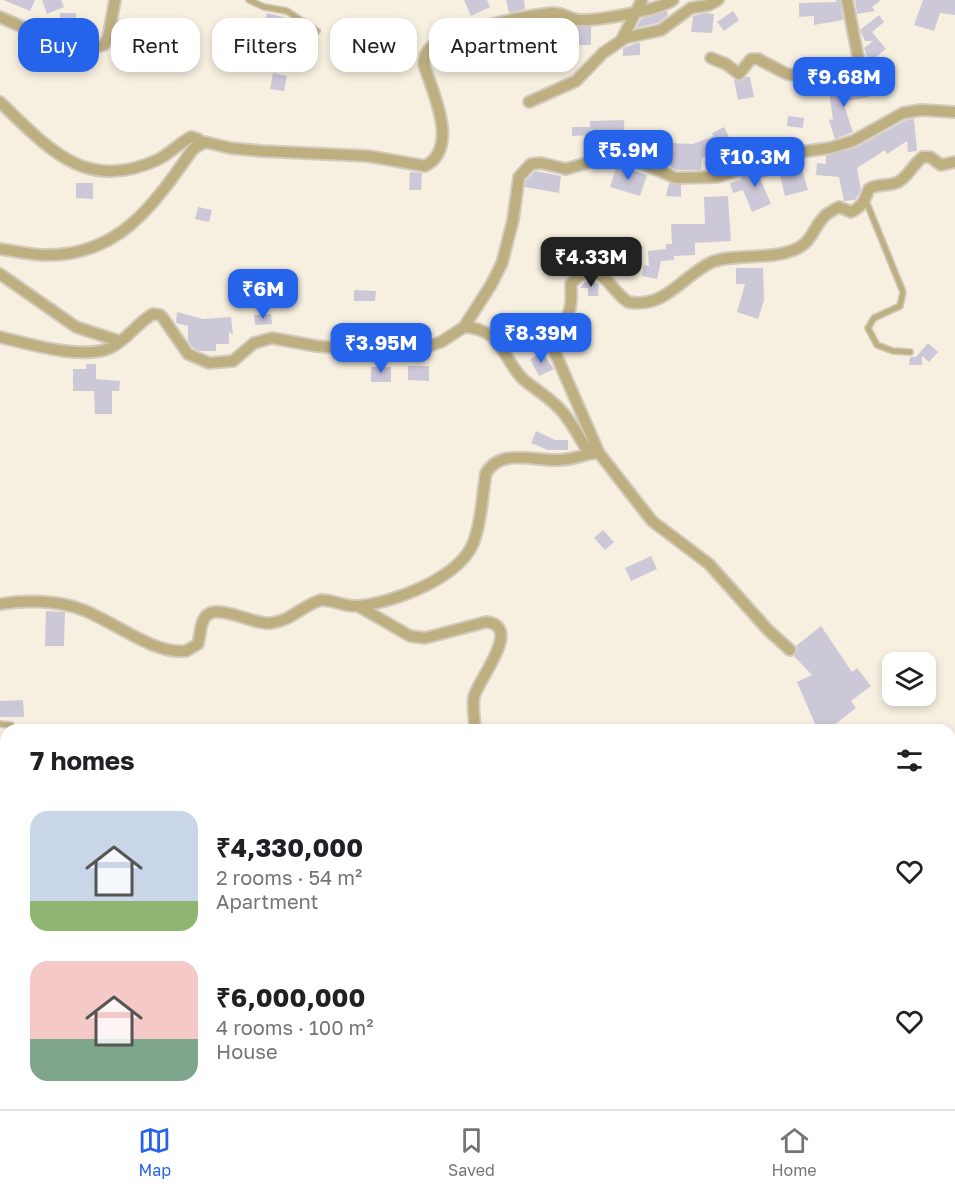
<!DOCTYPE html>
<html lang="en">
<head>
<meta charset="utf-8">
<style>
  body { margin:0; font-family:"Golos Text",sans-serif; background:#f2f2f2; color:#202124; height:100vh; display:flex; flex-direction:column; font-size:22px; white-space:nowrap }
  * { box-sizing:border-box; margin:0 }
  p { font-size:20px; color:#757577 }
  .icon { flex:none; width:33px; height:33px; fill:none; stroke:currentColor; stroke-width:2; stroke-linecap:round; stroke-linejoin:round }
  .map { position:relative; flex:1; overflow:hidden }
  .drawer { position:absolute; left:0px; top:724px; width:956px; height:386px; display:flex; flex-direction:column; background:#fff; border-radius:18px 18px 0 0; box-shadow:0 3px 9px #0003 }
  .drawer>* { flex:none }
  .guide { position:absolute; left:18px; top:18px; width:600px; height:54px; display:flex; gap:12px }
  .fabs { position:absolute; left:882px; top:652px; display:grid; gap:12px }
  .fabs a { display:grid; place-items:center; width:54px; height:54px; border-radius:12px; background:#fff; box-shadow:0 3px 9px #0003; font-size:30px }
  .price { position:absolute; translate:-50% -51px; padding:0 14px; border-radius:12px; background:#2563eb; color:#fff; font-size:20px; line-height:39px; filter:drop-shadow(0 2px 3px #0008) }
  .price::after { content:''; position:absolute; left:50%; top:36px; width:18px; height:14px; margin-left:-9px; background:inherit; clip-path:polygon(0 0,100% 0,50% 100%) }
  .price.active { background:#222; color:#fff }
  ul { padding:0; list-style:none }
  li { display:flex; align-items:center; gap:18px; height:150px; padding:0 30px }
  li span { display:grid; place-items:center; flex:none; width:168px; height:120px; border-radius:18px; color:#555 }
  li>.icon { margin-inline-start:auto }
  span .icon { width:72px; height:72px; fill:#fffc; stroke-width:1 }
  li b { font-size:26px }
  h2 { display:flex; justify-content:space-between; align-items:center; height:72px; padding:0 30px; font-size:26px }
  .tag { padding:0 21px; border-radius:18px; background:#fff; box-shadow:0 3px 9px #0003; font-size:21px; line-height:54px }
  .tag.active { background:#2563eb; color:#fff }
  .dock { display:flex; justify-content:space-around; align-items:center; height:84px; border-top:2px solid #e0e0e0; background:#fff; font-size:16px; color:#757577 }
  .dock a { display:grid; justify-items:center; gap:3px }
  .dock .active { color:#2563eb }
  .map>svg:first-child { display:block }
</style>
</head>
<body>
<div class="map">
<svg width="955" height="1109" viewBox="0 0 955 1109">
  <rect width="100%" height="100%" fill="#f7f0e0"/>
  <path fill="#cdc8d8" d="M3 0H35L30 11Z
    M42 0H61L64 7 47 14Z
    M464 0H487L490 7 471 16Z
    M506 0H524L525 9 509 13Z
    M836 0H840L843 20 814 25V16L799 17V3L837 2Z
    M855 0H881L872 7 875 11 857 14Z
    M923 0H955V15L940 13 934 31 914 25Z
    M667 11 668 15 658 23 636 28 641 19Z
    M733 11 739 20 724 31 717 22Z
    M60 13H76V27H60Z
    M267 13 290 19 288 29 285 28 280 65 267 63 272 34 263 32Z
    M705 13 714 14 712 33 691 32 693 16Z
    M879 15 884 22 872 32 886 49 869 63 864 48 873 41H865L860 30Z
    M570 26 591 27V45H570Z
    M637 43H640V55L623 56V48Z
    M546 48 569 53 567 61 550 58 533 59V64L521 65 517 50Z
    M273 73 287 76 284 91 270 89Z
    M746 77H750L754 97 738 100 734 80 741 81Z
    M866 84 869 97 843 102 853 132 835 139 829 120 833 119 829 92Z
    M788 116 804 118 803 128 787 126Z
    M914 119 917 151 908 152 907 141 887 154 885 150 857 168 861 190 855 200 844 201 839 177 816 175 817 163 826 164V156L855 148 906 120Z
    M624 120 625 148 590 149V135L572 136V127H590V121Z
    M724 127 734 146 739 142 748 158 732 164 723 150 702 158 701 170H677L670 167 671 154 653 152 654 143 671 146V143L693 144 713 136 712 133Z
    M617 165 647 175 640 196 610 187Z
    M774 166 776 175 760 178 771 204 752 212 743 190 733 193 730 183 742 180 740 177Z
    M801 166 808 190 785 196 779 172Z
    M535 171 561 176 559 193 525 187 526 180Z
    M410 172 422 173 421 190H409Z
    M76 183H93V199L76 198Z
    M669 183 681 185V197L666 196Z
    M728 196 731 241 695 243V255L674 256V260L661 261 657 279 642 276 644 265 649 266 648 251 666 249V244H672L671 224H705L704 197Z
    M198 207 212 210 209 222 195 219Z
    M736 268H763L764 300 758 319 737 312 745 284H736Z
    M590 279 599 284 598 296H588V288H580L585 281Z
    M354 290 376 291 375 301H354Z
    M177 312 203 319 231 317 233 335 229 332V344H216V351H200L193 348 188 341V326L176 323Z
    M271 314 272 324 255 325 254 315Z
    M412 323 414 344 386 345 385 325Z
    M928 343 938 352 929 362 922 356V365H909L910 357H916Z
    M542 352 554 369 539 376 530 359Z
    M86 364H96V379L120 381 119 391H112V414H95L94 391H73V369H86Z
    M408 366H429V381L408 380Z
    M371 367H391V382H371Z
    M536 431 555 440H568V450H548L531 443Z
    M603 530 614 542 605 550 594 538Z
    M651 556 657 569 631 581 625 568Z
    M46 611 65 612 64 646H45Z
    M821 626 852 672 857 668 871 686 851 701 856 708 830 728 832 730H818L815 724 797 682 812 675 794 656 797 651 796 646Z
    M23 700 24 717H0V701Z"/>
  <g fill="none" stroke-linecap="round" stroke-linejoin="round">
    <defs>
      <path id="service" d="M249 0 264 7 287 11 317 31
        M866 201 903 292 900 306 874 318 868 328 877 345 893 351 910 352
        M0 724 11 725"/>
      <path id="minor" d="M0 17 54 41 74 45 100 46 104 45 108 38 115 0
        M621 41 642 0
        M711 58 726 64 739 74 751 59H758L787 74 797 76 824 68H854L859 62 847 0
        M0 102C48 148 85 193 157 160 170 154 179 143 191 137L198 139 200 143
        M529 102 576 81 603 53 625 38 661 30 691 8 709 5 718 0
        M0 249C15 251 31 255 46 255 120 256 155 203 193 149L205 142 230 148 261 151 368 156 425 166C460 148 433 93 424 65 424 58 425 53 430 48 446 32 528 15 553 13 562 12 569 19 579 20 596 21 660 10 673 0
        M0 274 76 327 119 341
        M464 327C503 329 501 357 523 379 537 391 554 400 565 415 574 427 582 441 589 454L596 453
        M0 337C29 344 82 360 110 348 126 341 138 322 153 314L160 315 163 318 188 354 209 363 233 361 254 343 272 338 316 346 399 354 412 352 441 342 464 327 491 285 502 263 513 220 519 177 531 164 541 163 566 169 614 155H623L676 178 716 177 785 154 830 148 853 141 903 113 921 110 955 112
        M0 604C26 600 58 600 83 610 113 621 154 655 186 651L198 644C200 637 200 627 203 621 212 598 253 626 271 623 291 621 303 605 321 600 334 600 345 607 358 606 393 603 461 578 474 541 482 520 482 495 486 473 501 448 533 461 557 460 568 460 579 457 589 454
        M358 606 410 636 425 638 486 622C524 626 478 679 474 697 472 707 475 720 475 730
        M790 650 768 630 709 564 652 521 599 453 553 348C552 334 568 322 570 308 572 301 571 292 571 284 598 252 609 290 628 302 666 309 683 275 712 262 734 253 773 261 798 248 811 242 814 227 824 217 828 212 834 210 839 207L851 212C862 207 865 200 869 189 879 183 888 187 898 182 909 176 913 164 923 157H930L941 165 955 162
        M950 968 955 973
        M6 1020 2 1029 6 1037
        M950 1026 955 1027
        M70 1104 72 1109
        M434 1104 442 1109"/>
    </defs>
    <use href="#service" stroke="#d2cbbd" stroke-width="8"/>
    <use href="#minor" stroke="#d2cbbd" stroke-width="14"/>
    <use href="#service" stroke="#beaf80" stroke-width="5"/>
    <use href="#minor" stroke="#beaf80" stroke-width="10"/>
  </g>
</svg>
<div class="fabs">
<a><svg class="icon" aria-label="layers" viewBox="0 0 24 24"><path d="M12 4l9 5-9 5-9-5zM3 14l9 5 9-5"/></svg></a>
</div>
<b class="price" style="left:844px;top:108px">₹9.68M</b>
<b class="price" style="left:628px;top:181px">₹5.9M</b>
<b class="price" style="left:755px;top:188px">₹10.3M</b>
<b class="price active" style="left:591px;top:288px">₹4.33M</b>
<b class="price" style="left:263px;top:320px">₹6M</b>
<b class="price" style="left:541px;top:364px">₹8.39M</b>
<b class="price" style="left:381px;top:374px">₹3.95M</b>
<div class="guide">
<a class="tag active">Buy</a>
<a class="tag">Rent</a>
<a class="tag">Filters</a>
<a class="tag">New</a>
<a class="tag">Apartment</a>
</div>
<section class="drawer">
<h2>7 homes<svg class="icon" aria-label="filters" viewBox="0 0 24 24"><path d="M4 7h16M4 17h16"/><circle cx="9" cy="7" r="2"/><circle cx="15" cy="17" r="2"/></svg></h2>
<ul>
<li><span style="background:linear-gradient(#c9d6e8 75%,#8fb573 0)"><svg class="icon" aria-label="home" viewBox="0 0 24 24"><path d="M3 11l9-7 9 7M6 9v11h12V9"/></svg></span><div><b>₹4,330,000</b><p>2 rooms · 54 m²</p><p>Apartment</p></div><svg class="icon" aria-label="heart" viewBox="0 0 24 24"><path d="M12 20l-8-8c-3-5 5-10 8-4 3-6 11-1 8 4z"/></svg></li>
<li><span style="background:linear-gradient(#f6c9c9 65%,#7fa58c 0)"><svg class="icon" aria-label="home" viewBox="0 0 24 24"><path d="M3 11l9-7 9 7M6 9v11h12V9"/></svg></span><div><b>₹6,000,000</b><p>4 rooms · 100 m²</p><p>House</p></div><svg class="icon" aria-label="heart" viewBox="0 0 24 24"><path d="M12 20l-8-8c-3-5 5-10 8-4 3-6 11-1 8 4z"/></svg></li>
</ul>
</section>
</div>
<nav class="dock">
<a class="active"><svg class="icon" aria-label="map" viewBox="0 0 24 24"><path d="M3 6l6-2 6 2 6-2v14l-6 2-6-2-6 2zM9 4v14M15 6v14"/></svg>Map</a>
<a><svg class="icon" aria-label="saved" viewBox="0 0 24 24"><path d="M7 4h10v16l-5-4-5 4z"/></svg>Saved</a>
<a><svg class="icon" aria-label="home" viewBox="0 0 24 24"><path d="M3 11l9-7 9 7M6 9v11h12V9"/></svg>Home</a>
</nav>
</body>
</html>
